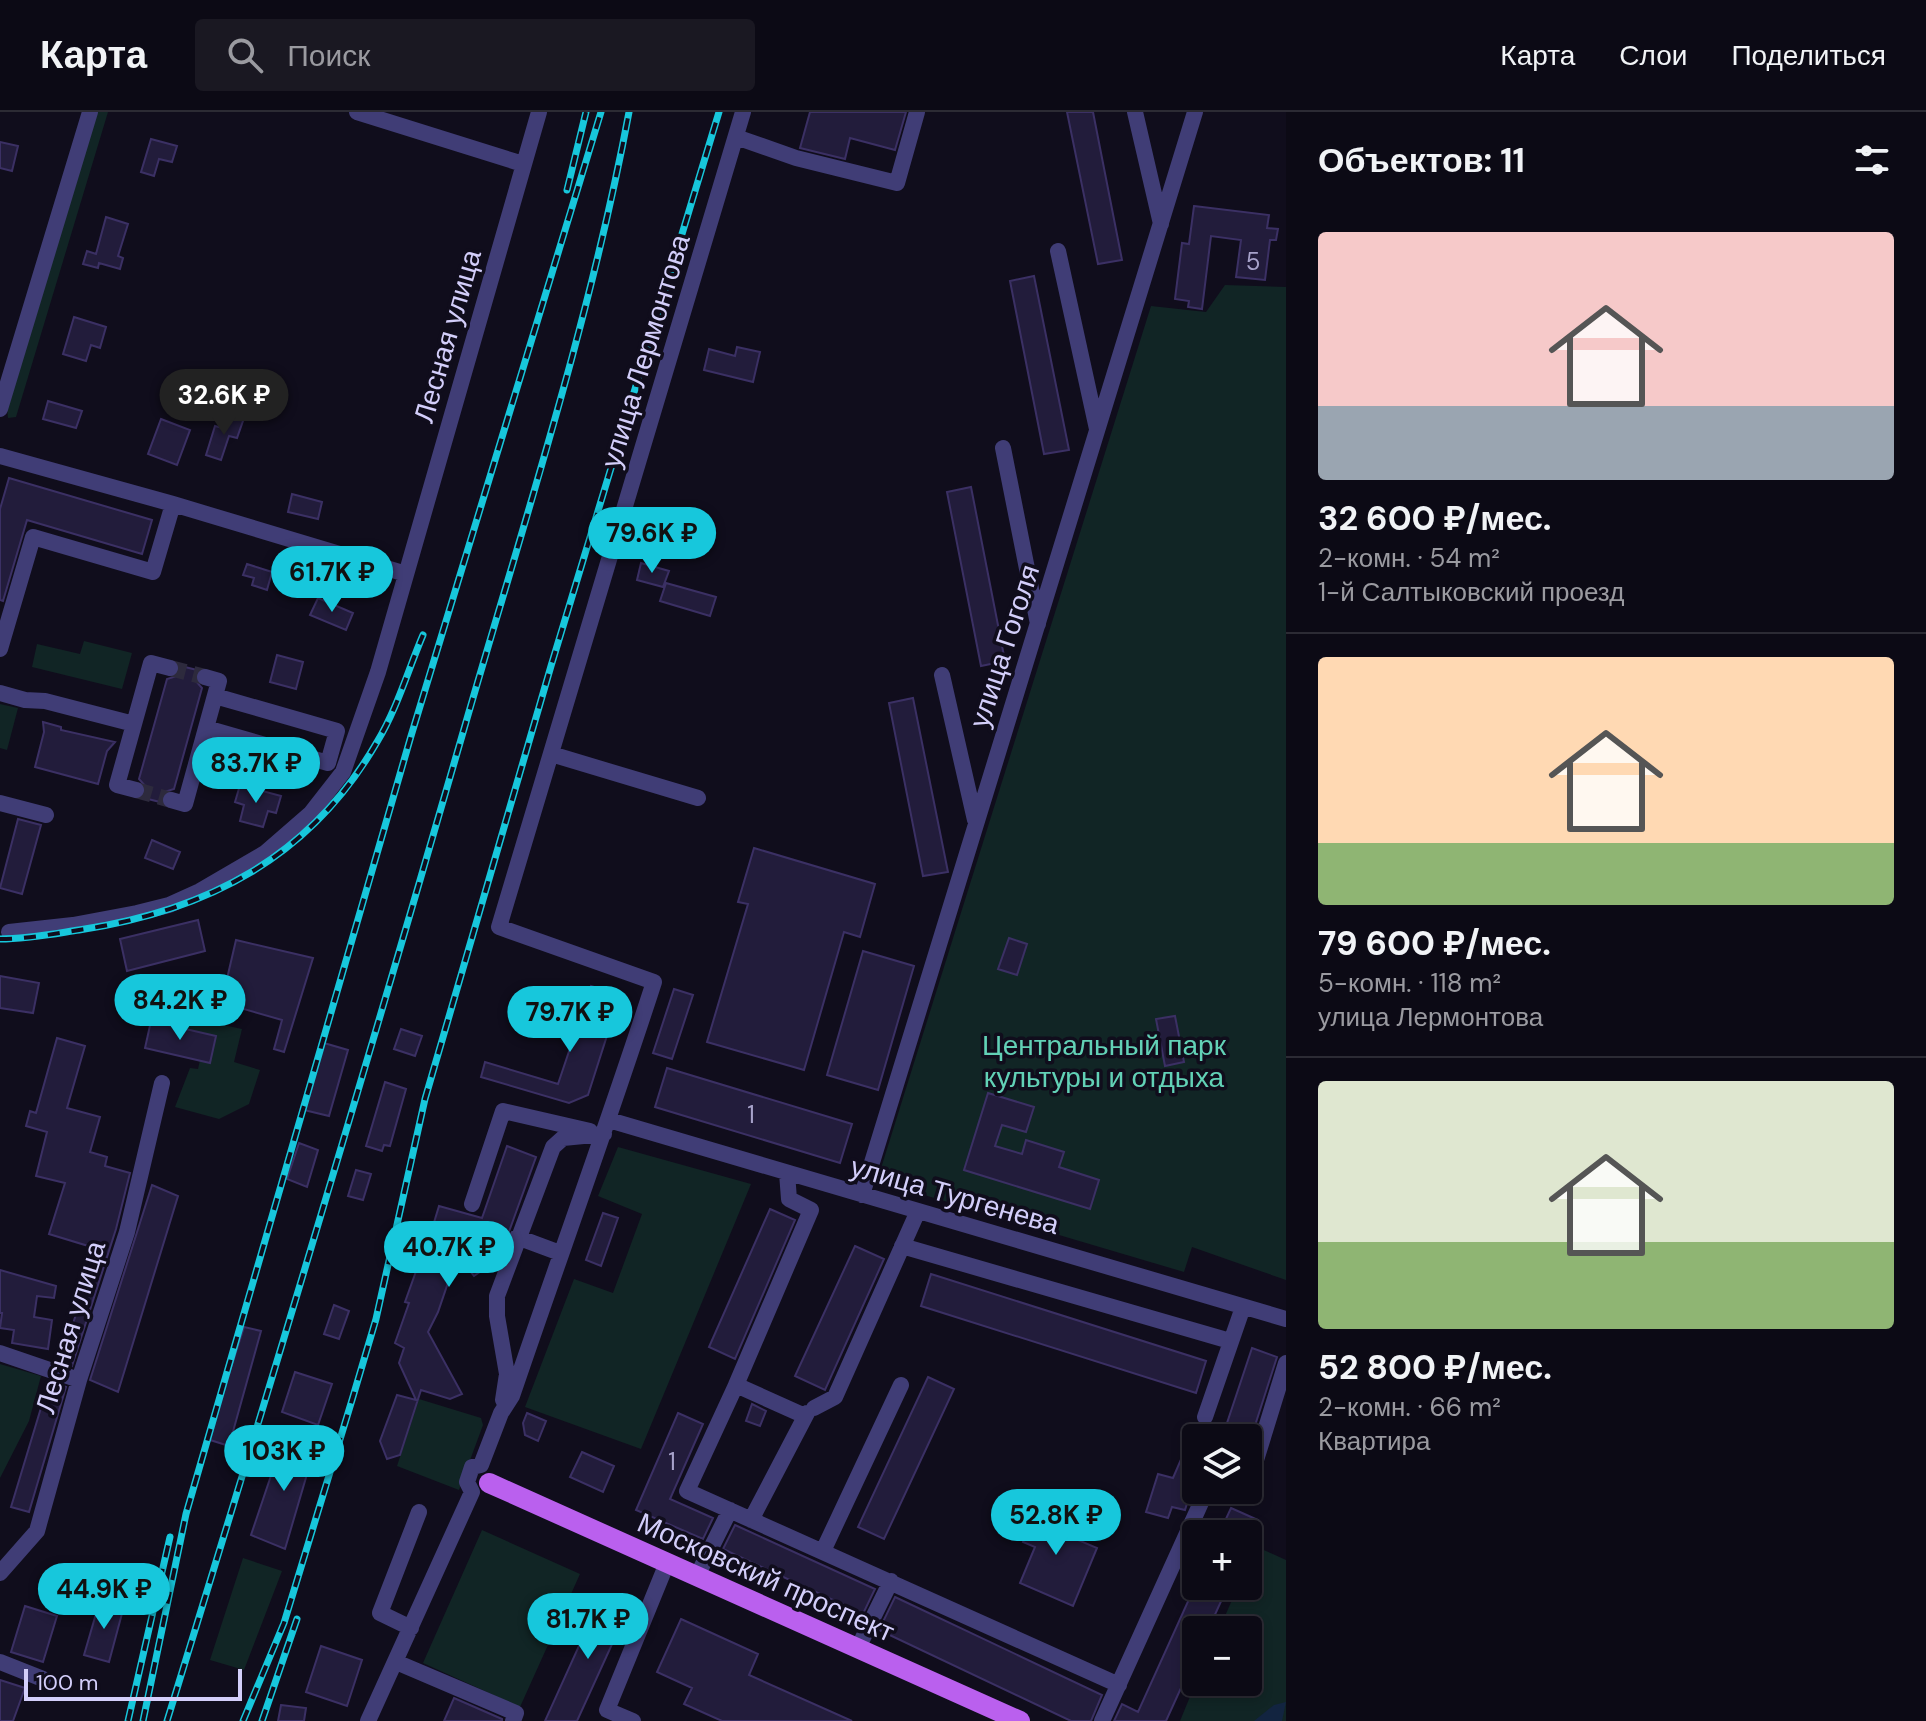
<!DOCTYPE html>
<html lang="ru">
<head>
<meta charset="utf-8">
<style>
  body { margin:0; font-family:"DM Sans",sans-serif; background:#1a1822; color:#f1f3f6; height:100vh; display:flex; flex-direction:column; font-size:30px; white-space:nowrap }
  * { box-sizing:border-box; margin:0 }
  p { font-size:26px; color:#9a9aa0 }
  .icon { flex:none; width:44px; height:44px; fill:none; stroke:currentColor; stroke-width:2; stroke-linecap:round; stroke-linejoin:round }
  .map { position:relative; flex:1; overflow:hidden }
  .drawer { display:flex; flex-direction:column; background:#0c0a15; width:640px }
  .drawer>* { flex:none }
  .fabs { position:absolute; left:1182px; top:1312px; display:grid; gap:16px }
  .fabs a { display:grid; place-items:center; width:80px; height:80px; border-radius:8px; background:#0c0a15; box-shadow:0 4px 12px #0003,0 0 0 2px #2c2b34; font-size:40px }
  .scale { position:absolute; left:24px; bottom:20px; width:218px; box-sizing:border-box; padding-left:8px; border:4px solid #d3cefa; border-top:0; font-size:22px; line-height:28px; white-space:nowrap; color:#d3cefa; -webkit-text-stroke:6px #100d1c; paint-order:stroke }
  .price { position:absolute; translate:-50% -68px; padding:0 18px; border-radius:28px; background:#17c7dc; color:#111; font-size:26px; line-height:52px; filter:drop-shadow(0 2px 4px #0008) }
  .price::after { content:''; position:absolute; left:50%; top:48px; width:24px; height:18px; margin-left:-12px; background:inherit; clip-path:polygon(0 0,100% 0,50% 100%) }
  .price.selected { background:#222; color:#fff }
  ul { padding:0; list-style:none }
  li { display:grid; align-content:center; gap:16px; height:424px; padding:0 32px }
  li+li { border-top:2px solid #2c2b34 }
  li span { display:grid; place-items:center; height:248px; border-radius:8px; color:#555 }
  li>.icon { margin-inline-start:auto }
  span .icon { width:144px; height:144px; fill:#fffc; stroke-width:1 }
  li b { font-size:34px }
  h2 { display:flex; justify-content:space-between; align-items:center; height:96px; padding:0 32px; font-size:34px }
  header { display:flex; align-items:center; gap:48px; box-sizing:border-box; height:112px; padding:0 40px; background:#0c0a15; border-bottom:2px solid #2c2b34 }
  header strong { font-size:38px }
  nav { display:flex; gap:44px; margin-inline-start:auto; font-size:28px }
  .search { width:560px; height:72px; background:#1a1822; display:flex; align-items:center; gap:20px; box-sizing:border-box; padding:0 28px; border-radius:8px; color:#9a9aa0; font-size:30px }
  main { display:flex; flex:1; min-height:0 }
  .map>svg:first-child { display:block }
</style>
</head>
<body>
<header>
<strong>Карта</strong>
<div class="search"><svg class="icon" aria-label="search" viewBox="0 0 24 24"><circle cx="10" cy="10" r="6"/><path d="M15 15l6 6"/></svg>Поиск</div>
<nav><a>Карта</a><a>Слои</a><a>Поделиться</a></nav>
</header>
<main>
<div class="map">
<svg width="1286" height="1609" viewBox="0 0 1286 1609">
  <rect width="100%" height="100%" fill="#100d1c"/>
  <path fill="#112525" d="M95 0H108L16 305 8 306 7 295Z
    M1225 173 1286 175V1168L1192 1135 1184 1160 877 1069 1151 194 1206 200Z
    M84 529 132 541 122 577 32 555 37 532 80 542Z
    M0 592 18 596 7 638 0 636Z
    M157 899 242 917 234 950 260 958 249 992 219 1007 175 995 190 956 198 957 200 948 155 910Z
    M618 1035 751 1072 641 1337 525 1295 574 1167 613 1181 642 1102 598 1084Z
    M0 1252 41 1264 29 1309 0 1366Z
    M419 1287 481 1306 483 1313 459 1378 397 1354Z
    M482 1418 580 1462 520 1595 423 1551Z
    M1255 1434 1286 1448V1609H1180L1196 1570H1248V1518H1219L1238 1474H1248V1451Z
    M243 1446 282 1459 244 1558 210 1548Z"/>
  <path fill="#122440" d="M1286 1590 1282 1609H1254L1274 1593Z"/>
  <path fill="#221c3b" stroke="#3b3064" stroke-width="2" d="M810 0H906L895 38 850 26 845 47 800 36Z
    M1067 0H1093L1122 148 1098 152Z
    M151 27 177 34 172 50 159 47 154 64 141 60Z
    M0 30 18 34 12 59 0 56Z
    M1194 94 1269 103 1267 116 1278 117 1276 128H1270L1265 168 1236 165 1241 128 1211 124 1202 197 1188 195 1189 189 1175 187 1182 131 1189 132Z
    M106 105 128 112 118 144 123 146 120 157 99 151 98 156 83 152 87 139 96 142Z
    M1034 164 1069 338 1044 342 1010 169Z
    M74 205 106 215 100 236 91 233 86 249 63 242Z
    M737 235 760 240 753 270 704 258 709 237 735 244Z
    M48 289 82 299 76 316 43 307Z
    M231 301 244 306 237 326 229 324 221 348 206 343 215 314 226 317Z
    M161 307 190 318 177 353 148 342Z
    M9 366 152 408 142 442 27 408 3 489 0 488V397Z
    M971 375 1005 549 981 554 947 380Z
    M292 382 322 390 318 407 288 400Z
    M641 451 669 459 663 475 637 468Z
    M247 452 272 460 267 478 252 473 254 466 243 463Z
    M297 453 311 459 306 472 291 467Z
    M666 471 716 485 710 504 660 489Z
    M318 486 353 501 346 518 310 503Z
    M277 543 303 550 296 577 270 570Z
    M181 554 197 558 195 568 202 576 174 677 164 680 160 690 144 686 147 676 139 667 167 567 177 564Z
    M913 586 948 760 923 764 889 591Z
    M43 610 61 615V618L115 630 107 639 98 672 35 655 44 620Z
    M240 673 281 684 276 701 268 699 263 715 240 709 244 693 235 690Z
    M18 707 41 713 22 782 0 776Z
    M152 728 180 740 173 757 145 746Z
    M754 736 875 772 860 825 844 820 804 958 707 930 748 792 738 790Z
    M198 808 205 839 127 859 120 827Z
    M1009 826 1027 832 1017 863 998 857Z
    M236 828 313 846 284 940 274 937 282 908 216 889 221 870 226 871Z
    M863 839 914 854 878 978 827 963Z
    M0 864 39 871 33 901 0 896Z
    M591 874 620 883 588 983 569 991 481 965 485 950 558 972Z
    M674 877 693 883 672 947 653 941Z
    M1175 904 1184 950 1165 954 1156 907Z
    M151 909 216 924 210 951 145 936Z
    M401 917 422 924 415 944 394 937Z
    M57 926 85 934 67 996 100 1005 90 1040 107 1045 105 1054 130 1061 116 1117 72 1254 60 1250 98 1137 49 1122 65 1071 36 1064 47 1020 26 1014 30 999 36 1001Z
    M324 931 348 938 329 1004 304 998Z
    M667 956 852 1012 840 1051 655 995Z
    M385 970 406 977 390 1034 384 1033 382 1039 366 1034Z
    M988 981 1034 995 1026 1020 1002 1013 995 1034 1022 1042 1026 1028 1064 1040 1059 1055 1099 1068 1090 1097 964 1058Z
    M299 1031 318 1038 307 1075 287 1067Z
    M507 1034 536 1045 502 1139 468 1127 490 1153 474 1164 467 1155 464 1156 463 1154 451 1162 438 1200 428 1220 462 1282 450 1287 421 1278 400 1343 387 1347 380 1329 397 1283 416 1288 399 1251 404 1236 395 1231 409 1191 405 1190 424 1137H426L439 1094 482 1106Z
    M356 1058 371 1062 363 1088 348 1084Z
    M152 1073 178 1084 118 1280 90 1268Z
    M770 1097 795 1108 735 1247 709 1235Z
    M603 1101 618 1106 601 1154 586 1148Z
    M855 1134 884 1147 825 1278 795 1264Z
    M0 1158 56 1174 54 1186 37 1184 34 1205 52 1208 48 1237 12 1231 14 1218 0 1216 2 1201H0Z
    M931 1162 1206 1249 1196 1281 921 1194Z
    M334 1193 349 1199 339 1227 324 1222Z
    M244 1215 261 1219 229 1334 207 1327 226 1262H229Z
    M1252 1236 1277 1245 1251 1326H1222Z
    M295 1260 332 1272 318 1313 282 1300Z
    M928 1265 954 1277 884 1427 858 1415Z
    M53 1271 66 1275 29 1400 11 1395 47 1276 51 1277Z
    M752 1292 766 1299 760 1314 746 1309Z
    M527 1301 546 1309 538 1329 525 1323 523 1311Z
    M678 1301 703 1312 670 1387 713 1406 703 1427 636 1398Z
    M284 1325 315 1335 285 1437 251 1423Z
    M582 1340 614 1354 603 1380 570 1365Z
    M1182 1345 1196 1352 1188 1371 1193 1372 1185 1398 1172 1395 1168 1406 1146 1400 1158 1362 1173 1366Z
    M1038 1395 1077 1411 1071 1425 1097 1436 1073 1494 1020 1471 1035 1435 1023 1430Z
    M1231 1396 1258 1408 1251 1422H1219Z
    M735 1413 875 1477 860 1508 843 1500 846 1494 723 1437Z
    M1195 1474H1228L1208 1518H1196V1543L1166 1609H1114L1122 1592 1138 1600Z
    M602 1483 629 1495 577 1609H545Z
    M895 1485 1102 1583 1091 1609H1071L879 1518Z
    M100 1488 124 1494 109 1550 84 1543Z
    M25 1494 57 1504 43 1550 11 1540Z
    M681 1507 758 1542 749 1563 852 1609H722L684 1592 692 1576 657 1560Z
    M321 1534 362 1548 347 1594 306 1580Z
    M0 1568 25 1576 13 1609H0Z
    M454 1586 502 1607V1609H444Z
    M281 1593 306 1596 304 1609H278Z"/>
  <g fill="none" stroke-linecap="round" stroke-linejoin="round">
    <path stroke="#2d2a3d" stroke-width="16" stroke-dasharray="16 8" stroke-linecap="butt" d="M170 556 205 565
      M136 678 171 688"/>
    <path stroke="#403d76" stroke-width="16" d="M357 0 523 52
      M1135 0 1161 112
      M736 25 796 46 897 71 917 0
      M1058 139 1097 317
      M0 297 90 0
      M1003 336 1038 512
      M0 344 173 392 406 462
      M0 537 33 425 153 460 173 392
      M942 563 975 708
      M0 581 25 588 45 589 134 612
      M206 616 328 651 337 619 215 584
      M551 642 698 686
      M136 678 117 673 151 551 170 556
      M171 688 185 692 219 569 205 565
      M0 691 46 703
      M9 820 73 813 137 801 169 793 200 779 265 741 311 701 343 660 378 560 539 0
      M609 1008 1286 1207
      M862 1083 1195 0
      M472 1092 503 999 590 1019
      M517 1125 560 1141
      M902 1134 1230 1229
      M0 1241 79 1268
      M736 1273 811 1098 789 1087 787 1061
      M503 1288 507 1262 497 1204V1184L553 1035 563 1026 604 1022
      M814 1296 835 1285 918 1099
      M805 1304 736 1273 687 1379 1119 1573
      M1205 1305 1243 1195
      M1252 1361 1286 1251
      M751 1408 807 1301
      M823 1439 901 1273
      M0 1461 37 1419 79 1268 127 1120 162 971
      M697 1464 730 1398
      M411 1516 380 1501 419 1400
      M858 1536 891 1469
      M0 1550 43 1567
      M396 1550 516 1601 513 1609
      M368 1609 472 1380 467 1370 472 1355 481 1353 501 1301 512 1284C559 1146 609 1009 654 870L499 815 743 0
      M633 1609 607 1598 667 1451
      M1102 1609 1204 1384"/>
    <path stroke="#ba60ee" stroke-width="20" d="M489 1371 1020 1609"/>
    <defs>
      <path id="rail" d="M567 78 586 0
        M0 827C27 827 53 822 79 818 207 799 311 745 377 630 397 597 408 558 423 523
        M128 1609 170 1425
        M143 1609 186 1402 411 624 601 0
        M167 1609C269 1279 368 949 464 617 523 413 590 209 629 0
        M243 1609 284 1511 352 1288 376 1207 425 987 551 554 719 0
        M262 1609 297 1507"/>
    </defs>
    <use href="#rail" stroke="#17c7dc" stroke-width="7"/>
    <use href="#rail" stroke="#100d1c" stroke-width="4" stroke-dasharray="12" stroke-linecap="butt"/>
  </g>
  <g text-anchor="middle" stroke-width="7" stroke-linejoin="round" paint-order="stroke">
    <g font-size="24" fill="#a7a2ca">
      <text x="1253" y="158">5</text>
      <text x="751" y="1011">1</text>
      <text x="672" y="1358">1</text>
    </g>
    <g font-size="28" fill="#d3cefa" stroke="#100d1c">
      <text transform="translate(447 224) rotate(-74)" y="10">Лесная улица</text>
      <text transform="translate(645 239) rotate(-73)" y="10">улица Лермонтова</text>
      <text transform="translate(1004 534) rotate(-72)" y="10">улица Гоголя</text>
      <text transform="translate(955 1083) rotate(16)" y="10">улица Тургенева</text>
      <text transform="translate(70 1215) rotate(-73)" y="10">Лесная улица</text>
      <text transform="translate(766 1465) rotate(24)" y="10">Московский проспект</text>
    </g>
    <g font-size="28" fill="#62d1b6" stroke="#100d1c">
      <text x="1104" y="943">Центральный парк<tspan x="1104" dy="32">культуры и отдыха</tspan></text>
    </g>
  </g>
</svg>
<div class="fabs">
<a><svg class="icon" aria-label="layers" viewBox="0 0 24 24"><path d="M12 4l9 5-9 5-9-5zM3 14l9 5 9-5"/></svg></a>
<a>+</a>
<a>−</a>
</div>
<div class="scale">100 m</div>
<b class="price selected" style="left:224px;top:325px">32.6K ₽</b>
<b class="price" style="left:652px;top:463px">79.6K ₽</b>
<b class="price" style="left:332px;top:502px">61.7K ₽</b>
<b class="price" style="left:256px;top:693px">83.7K ₽</b>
<b class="price" style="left:180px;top:930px">84.2K ₽</b>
<b class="price" style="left:570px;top:942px">79.7K ₽</b>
<b class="price" style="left:449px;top:1177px">40.7K ₽</b>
<b class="price" style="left:284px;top:1381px">103K ₽</b>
<b class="price" style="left:1056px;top:1445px">52.8K ₽</b>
<b class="price" style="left:104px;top:1519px">44.9K ₽</b>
<b class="price" style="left:588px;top:1549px">81.7K ₽</b>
</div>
<section class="drawer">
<h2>Объектов: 11<svg class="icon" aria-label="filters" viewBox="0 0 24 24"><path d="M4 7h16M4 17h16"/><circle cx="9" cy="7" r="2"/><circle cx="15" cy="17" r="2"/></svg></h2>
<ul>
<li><span style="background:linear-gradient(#f6c9c9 70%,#9aa5b1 0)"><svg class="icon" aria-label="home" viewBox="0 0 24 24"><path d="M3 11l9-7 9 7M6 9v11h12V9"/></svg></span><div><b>32 600 ₽/мес.</b><p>2-комн. · 54 m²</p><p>1-й Салтыковский проезд</p></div></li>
<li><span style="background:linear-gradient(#ffd9b3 75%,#8fb573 0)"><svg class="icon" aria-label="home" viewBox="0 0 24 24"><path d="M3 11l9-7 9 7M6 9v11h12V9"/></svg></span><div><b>79 600 ₽/мес.</b><p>5-комн. · 118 m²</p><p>улица Лермонтова</p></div></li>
<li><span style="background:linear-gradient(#dfe7d0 65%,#8fb573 0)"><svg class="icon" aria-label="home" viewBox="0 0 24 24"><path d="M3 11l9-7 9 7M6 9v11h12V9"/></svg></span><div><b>52 800 ₽/мес.</b><p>2-комн. · 66 m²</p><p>Квартира</p></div></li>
</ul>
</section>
</main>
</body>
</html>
